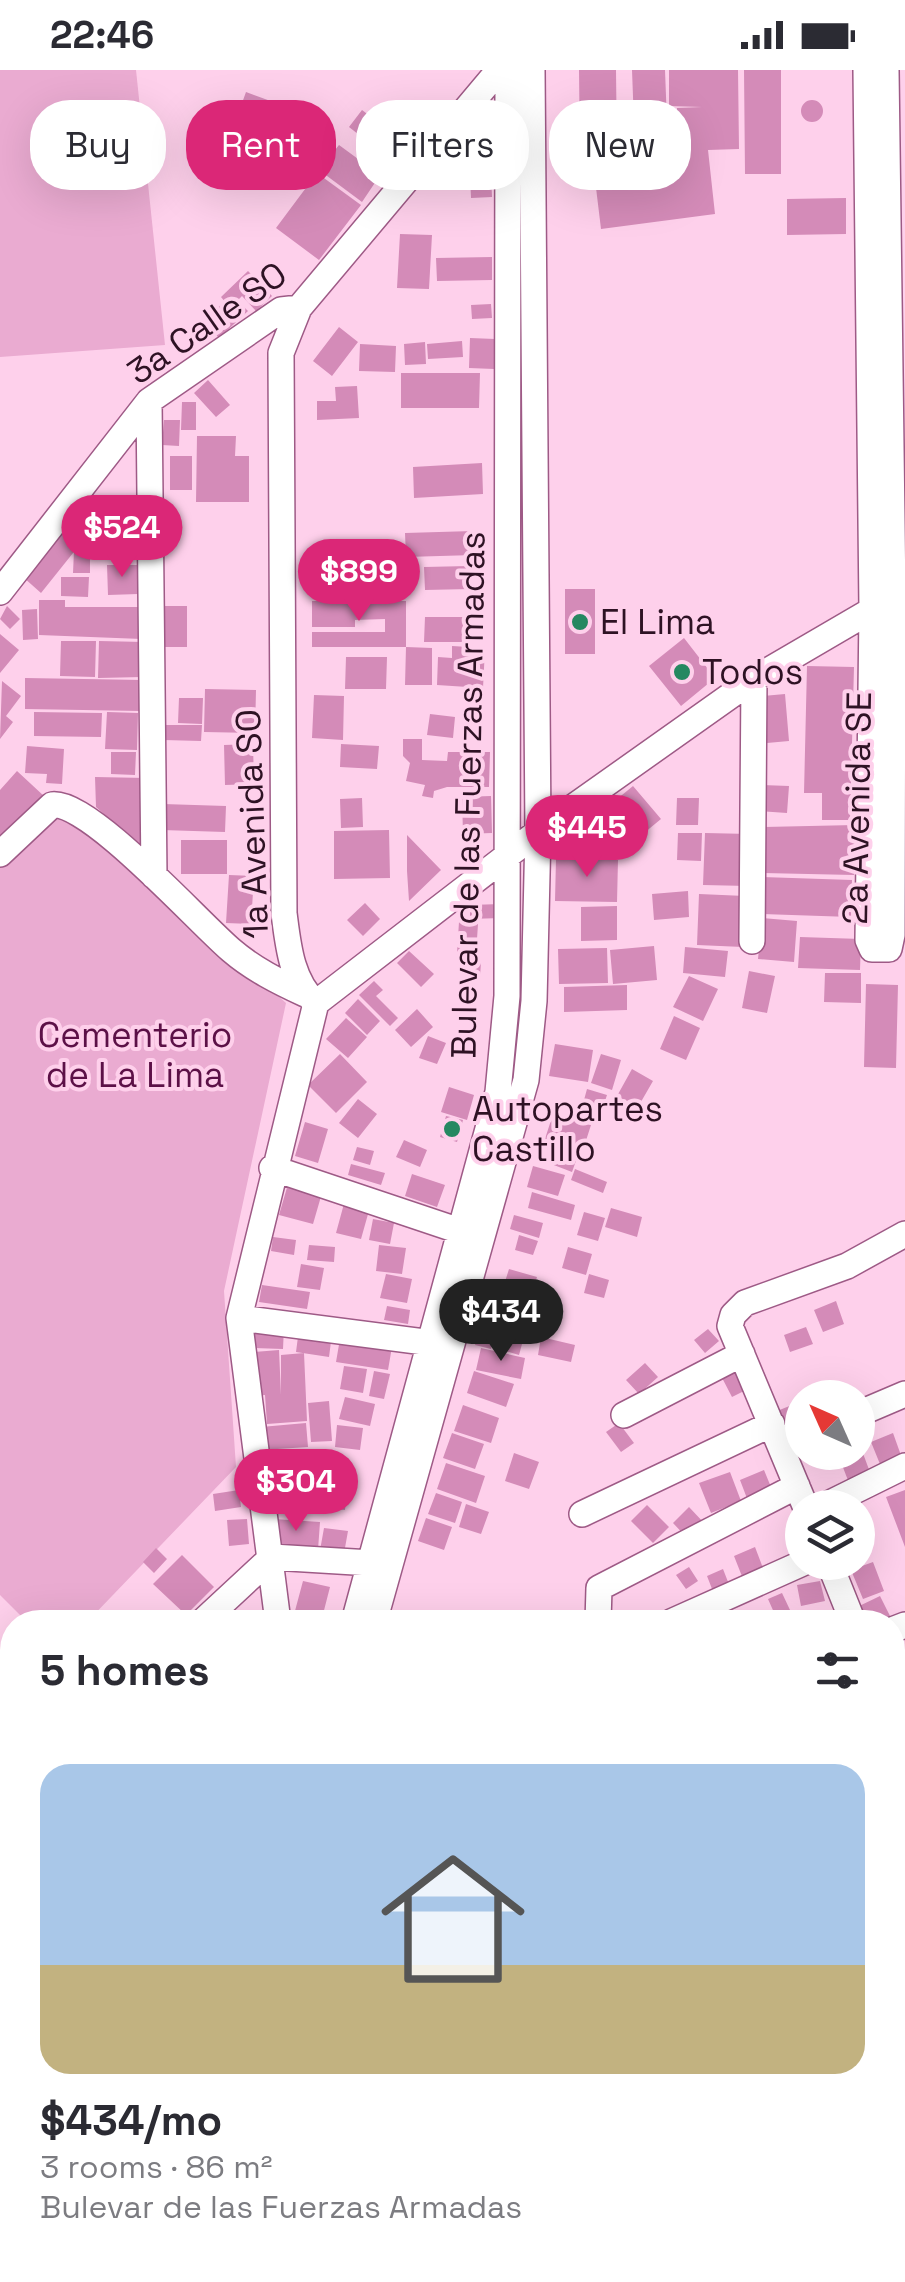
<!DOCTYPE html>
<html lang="en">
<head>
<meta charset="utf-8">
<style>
  body { margin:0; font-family:"Space Grotesk",sans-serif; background:#f7f7f7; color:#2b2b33; height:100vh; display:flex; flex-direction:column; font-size:38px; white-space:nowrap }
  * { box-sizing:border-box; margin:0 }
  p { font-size:32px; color:#7c7c81 }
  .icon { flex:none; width:55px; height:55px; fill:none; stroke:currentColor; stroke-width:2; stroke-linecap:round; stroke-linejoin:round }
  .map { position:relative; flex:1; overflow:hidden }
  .side { position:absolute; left:0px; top:1540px; width:905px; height:672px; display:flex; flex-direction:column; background:#fff; border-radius:40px 40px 0 0; box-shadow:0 10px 40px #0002 }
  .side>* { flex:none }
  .hud { position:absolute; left:30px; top:30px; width:845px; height:90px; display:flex; gap:20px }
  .needle { width:65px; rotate:315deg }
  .buttons { position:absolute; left:785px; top:1310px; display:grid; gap:20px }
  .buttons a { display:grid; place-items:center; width:90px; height:90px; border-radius:50%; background:#fff; box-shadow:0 10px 40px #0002; font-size:50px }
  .price { position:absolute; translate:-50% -85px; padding:0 22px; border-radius:35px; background:#db2777; color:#fff; font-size:32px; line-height:65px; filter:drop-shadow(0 2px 5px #0008) }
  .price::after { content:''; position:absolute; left:50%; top:60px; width:30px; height:22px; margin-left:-15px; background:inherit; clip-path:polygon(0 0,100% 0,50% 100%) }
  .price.active { background:#222; color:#fff }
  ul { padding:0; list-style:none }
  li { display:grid; align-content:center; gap:20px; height:530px; padding:0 40px }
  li+li { border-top:2px solid #e1e1e2 }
  li span { display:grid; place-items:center; height:310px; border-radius:30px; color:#555 }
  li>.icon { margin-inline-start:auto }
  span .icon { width:180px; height:180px; fill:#fffc; stroke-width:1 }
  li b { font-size:42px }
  h2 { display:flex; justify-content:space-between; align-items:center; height:120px; padding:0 40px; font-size:42px }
  .pill { padding:0 35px; border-radius:40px; background:#fff; box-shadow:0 10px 40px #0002; font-size:35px; line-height:90px }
  .pill.active { background:#db2777; color:#fff }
  .status { display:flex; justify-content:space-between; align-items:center; height:70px; padding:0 50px; background:#fff; direction:ltr }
  .status svg { height:28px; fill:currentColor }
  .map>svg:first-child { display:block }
</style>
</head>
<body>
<div class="status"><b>22:46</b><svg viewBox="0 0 49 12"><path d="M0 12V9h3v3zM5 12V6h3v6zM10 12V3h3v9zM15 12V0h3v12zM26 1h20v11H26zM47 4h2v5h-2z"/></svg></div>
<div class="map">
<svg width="905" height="2212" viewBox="0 0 905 2212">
  <rect width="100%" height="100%" fill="#fed0eb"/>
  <path fill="#eaabd1" d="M0 0H136L165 275 0 287Z
    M55 724 286 933 224 1221 236 1397 87 1552H27L0 1525V779Z"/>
  <path fill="#d48bb8" d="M579 0H616L617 85 580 86Z
    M632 0H665L668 79 635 80Z
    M669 0H738L739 79 708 80 715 144 601 159 593 93 678 81 677 38 702 37 669 36Z
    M744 0H781V104H745Z
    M246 22 298 41 285 77 233 58Z
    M801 41a11 11 0 1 1 22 0a11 11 0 1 1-22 0Z
    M362 40 403 71 362 132 319 100 339 75 369 97 381 82 349 57Z
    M490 81 492 127 471 128 469 82Z
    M317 103 361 135 319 190 276 158Z
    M846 128V164L787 165V129Z
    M400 164 432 165 429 219 397 218Z
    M492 187V210L437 211 436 188Z
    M248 201 272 226 256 241 242 226 230 238 221 227Z
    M239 232 248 241 219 268 203 251 223 233 230 240Z
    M491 234 492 248 472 249 471 235Z
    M339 257 358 272 332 306 313 291Z
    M470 268 495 269 494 299 469 298Z
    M462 271 463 287 428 289 427 274Z
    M425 272 426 294 405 295 404 274Z
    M360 274 396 276 395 302 359 301Z
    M401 303H480L479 338H401Z
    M208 310 230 335 216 347 194 323Z
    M357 316 359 348 317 350V331H336L335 317Z
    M182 332H196V360H181Z
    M164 350H180L179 376 162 375Z
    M197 366H236L235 386H249V432H196Z
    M170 386H192V420H170Z
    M482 393 483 424 414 428 413 397Z
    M93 424 112 442 92 463 73 446Z
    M117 438H140L138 471 116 470Z
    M67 452 85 468 41 523 23 507Z
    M473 461 474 485 406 487 405 463Z
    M74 481H90V503H73Z
    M107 495H137L138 524 108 525Z
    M469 496 470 519 425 520 424 497Z
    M61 507H89L88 527 61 526Z
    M565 519H595V584H565Z
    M39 530H65V537H142V569L39 565Z
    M312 531H406V577H312V562H385V549L355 550V557H312Z
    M7 536 20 549 10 559 0 549Z
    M163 536H187V577H163Z
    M37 539 38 569 23 570 22 540Z
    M425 547H473L472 572H424Z
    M0 564 19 580 0 603Z
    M684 568 715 608 681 636 649 596Z
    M61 571H96L95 607 60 606Z
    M99 571 144 572 142 607 98 608Z
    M452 576 485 578 483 618 437 615 438 587 452 588Z
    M406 577 432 578V615H405Z
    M346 587H387L386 619H345Z
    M807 596 854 597 850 750H822V723H804Z
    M25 608 142 610 141 641 25 639Z
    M2 611 21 626 6 646 13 652 0 669Z
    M205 619 256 620 255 663 204 662Z
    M785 624 789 671 767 673 763 626Z
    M314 625 344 626 343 670 312 668Z
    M179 628H203L202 654 178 653Z
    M34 642 102 643 101 667 34 666Z
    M107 642 138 643 137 680 105 679Z
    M430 644 455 647 453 668 427 665Z
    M164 655H202L201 671 164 670Z
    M403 669H422V690L447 691 448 682H490L489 717H447L434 721 433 728 422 726 425 715 406 711 410 693 403 686Z
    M253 674 254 714 225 715 224 675Z
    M341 674 379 676 377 699 340 697Z
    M27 676 64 679 62 714 46 713 47 704 25 703Z
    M111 682H136L135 705 111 704Z
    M17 701 45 727 0 778V720Z
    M95 707 146 708 144 780 96 737Z
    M761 715 789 716 787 743 759 741Z
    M633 716 661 749 621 782 594 748Z
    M491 726 492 763 463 764 462 727Z
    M362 728 363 757 341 758 340 729Z
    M677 728H699L698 755H676Z
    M163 734 226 736 225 762 162 760Z
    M855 755 854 805 763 803 764 757Z
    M389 760 390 808 334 809V761Z
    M678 763H702L701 791 677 790Z
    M705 763 750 764 748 816 703 815Z
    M407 765 441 800 409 831 407 801Z
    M181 770H227V804H181Z
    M556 789 618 790 617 832 555 831Z
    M229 805 254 806 251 854 226 853Z
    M761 807 852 810 851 847 760 844Z
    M688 821 689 847 654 850 652 824Z
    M699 824 745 826 743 877 697 875Z
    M365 833 380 849 363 866 347 850Z
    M501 834V848L470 849V835Z
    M617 836V870L581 871V837Z
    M762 848 797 851 794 892 758 889Z
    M459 852 478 854 476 884 457 883Z
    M800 867 861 869 860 900 798 898Z
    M654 876 657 910 613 914 610 880Z
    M685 877 728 881 725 907 683 903Z
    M607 878 608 913 559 914 558 879Z
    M409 881 434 904 421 917 397 893Z
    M465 890 481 891 480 908 464 907Z
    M749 901 775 906 767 943 742 938Z
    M825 903H861V933L824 932Z
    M689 906 718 919 703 951 673 937Z
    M374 911 383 920 376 926 398 948 390 956 359 925Z
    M866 914 898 915 896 998 864 997Z
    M627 915V940L564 942V917Z
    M358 929 380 951 367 965 345 943Z
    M417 939 433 957 411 977 395 960Z
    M674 946 700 958 686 990 660 979Z
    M346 948 367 967 348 988 326 969Z
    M428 966 446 973 437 994 419 988Z
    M555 974 593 980 588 1012 549 1006Z
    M340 984 367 1012 336 1043 308 1015Z
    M601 984 621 990 612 1020 591 1013Z
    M632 999 653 1011 638 1037 617 1026Z
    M449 1017 474 1025 467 1050 441 1042Z
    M587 1019 607 1025 600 1046 581 1041Z
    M358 1029 377 1044 358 1068 339 1053Z
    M553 1044 591 1055 582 1083 544 1072Z
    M446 1046 463 1050 457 1072 440 1067Z
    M305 1052 328 1059 318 1093 295 1086Z
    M404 1070 427 1080 420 1097 396 1087Z
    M357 1077 374 1081 370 1095 353 1090Z
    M552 1078 577 1088 572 1102 546 1092Z
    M351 1094 385 1103 381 1115 348 1105Z
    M533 1096 565 1105 558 1126 527 1117Z
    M575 1099 607 1112 603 1123 571 1110Z
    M412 1104 445 1115 437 1137 405 1126Z
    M288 1114 322 1123 313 1154 279 1145Z
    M532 1122 575 1135 571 1150 528 1138Z
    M345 1130 370 1137 361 1169 336 1163Z
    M611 1138 642 1147 637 1167 605 1157Z
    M584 1142 605 1148 598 1171 577 1165Z
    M514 1145 543 1153 539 1168 510 1159Z
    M373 1149 394 1153 390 1174 369 1170Z
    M519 1165 538 1171 533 1185 515 1180Z
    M273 1167 296 1170 294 1185 271 1181Z
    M309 1175 335 1177 334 1192 307 1190Z
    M379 1175 406 1178 402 1204 376 1201Z
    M568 1177 592 1184 586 1205 562 1198Z
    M301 1194 324 1198 320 1220 297 1217Z
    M509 1199 537 1207 531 1226 503 1218Z
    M386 1204 412 1209 407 1233 380 1228Z
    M589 1204 609 1210 604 1228 584 1223Z
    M262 1215 310 1222 307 1239 259 1232Z
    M494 1224 513 1230 505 1255 487 1249Z
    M836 1231 844 1254 823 1262 814 1240Z
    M387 1236 410 1240 408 1254 384 1250Z
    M482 1251 498 1256 491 1279 475 1275Z
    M254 1256 284 1257 283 1279 253 1278Z
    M501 1256 525 1263 519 1285 495 1278Z
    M806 1257 813 1274 790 1282 784 1265Z
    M299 1259 332 1264 329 1287 296 1282Z
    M708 1259 719 1271 705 1283 694 1270Z
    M341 1263 393 1271 388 1300 336 1292Z
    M541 1267 575 1275 571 1292 538 1285Z
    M481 1278 525 1288 521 1309 476 1300Z
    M279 1280 281 1325V1285L304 1283 307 1351 267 1354 265 1325 257 1326 254 1282Z
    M645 1293 658 1307 639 1324 626 1310Z
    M732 1294 746 1320 732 1327 719 1302Z
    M344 1296 367 1299 363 1323 340 1319Z
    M374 1301 390 1304 384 1329 369 1326Z
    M474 1301 514 1314 506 1337 467 1323Z
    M345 1327 375 1334 370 1356 339 1349Z
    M329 1331 332 1371 311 1372 308 1333Z
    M802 1331V1356L785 1363 777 1341Z
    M463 1335 499 1348 491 1373 454 1361Z
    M306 1353 308 1377 262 1380 261 1357Z
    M619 1353 634 1373 621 1382 606 1362Z
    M337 1355 363 1358 360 1380 335 1377Z
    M452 1363 484 1374 475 1399 443 1388Z
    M893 1363 903 1391 882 1399 871 1372Z
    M861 1378 871 1405 849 1413 839 1387Z
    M308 1379 310 1405 269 1407 268 1383Z
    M514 1383 539 1392 529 1419 505 1411Z
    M446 1393 485 1406 476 1433 437 1419Z
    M764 1400 773 1422 748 1431 740 1410Z
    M730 1402 741 1431 711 1443 699 1413Z
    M319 1407 348 1411 345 1440 316 1437Z
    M296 1408 297 1423 312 1422 314 1440 274 1443 272 1409Z
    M239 1420 241 1437 215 1441 213 1424Z
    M905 1420V1477L886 1427Z
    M436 1423 462 1432 455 1453 428 1444Z
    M466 1434 489 1442 481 1464 459 1457Z
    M647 1435 669 1457 653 1473 631 1451Z
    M689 1437 705 1454 689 1470 673 1453Z
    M426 1448 452 1457 444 1480 418 1471Z
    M247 1449 249 1474 229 1476 227 1450Z
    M274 1449 320 1452 318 1480 272 1477Z
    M324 1458 348 1461 343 1489 319 1486Z
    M755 1477 766 1506 745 1514 734 1486Z
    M156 1478 167 1489 154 1503 143 1492Z
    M182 1485 214 1517 186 1545 153 1514Z
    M873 1492 884 1521 863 1529 851 1500Z
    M689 1497 698 1511 686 1519 676 1505Z
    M723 1499 730 1517 714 1524 707 1506Z
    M303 1511 330 1517 321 1552H292Z
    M820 1511 825 1531 801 1536 797 1515Z
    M782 1523 790 1540 776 1547 768 1529Z
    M880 1526 892 1550 860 1552 853 1539Z
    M905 1589V1623L894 1628 892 1596Z
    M8 2056 12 2061V2113L0 2100V2063Z
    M12 2183V2200H52L44 2208 48 2212 0 2211V2195Z
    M99 2200H145L140 2212H90Z
    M223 2200H261L258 2212 221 2209Z
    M486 2200H507L511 2204 503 2212H487L481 2205Z"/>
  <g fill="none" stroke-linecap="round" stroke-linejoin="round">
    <defs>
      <path id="minor" d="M866 0 872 540 868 870 872 879H889L892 865 893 527 886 0
        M299 238 281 283 284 843C288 874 291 911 316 933
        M149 331 154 806
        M0 522 149 331 281 240 299 238 499 0
        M0 784 52 735C89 730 198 852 231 880 253 899 279 912 305 924
        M752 871 754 609
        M316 933 538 762 754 609 884 533
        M272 1098 463 1162
        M239 1248 432 1273
        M858 1344 905 1324
        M624 1345 742 1284
        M806 1438 730 1256 733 1245 745 1233 847 1196 905 1164
        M820 1438 905 1396
        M582 1444 772 1354
        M829 1492 853 1552
        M202 1552 272 1487 371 1493
        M278 1552 239 1248 316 933
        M354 1552 498 1022 507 926 508 0
        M374 1552 526 1010 534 931 538 762 532 0
        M598 1552 599 1518 797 1416
        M671 1552 805 1492
        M892 1560 905 1555
        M892 1648 905 1679
        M892 1783 905 1777
        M892 1845 905 1835
        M892 1895 905 1913
        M892 1948 905 1944
        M892 2074H905
        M0 2139 12 2129
        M892 2163 905 2166
        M296 2200 298 2212
        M546 2200 556 2212
        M661 2200 670 2212
        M863 2200 889 2212
        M75 2212 86 2200
        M165 2212 168 2200
        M187 2212 191 2200
        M776 2212 793 2200"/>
    </defs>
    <use href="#minor" stroke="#9e5a86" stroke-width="28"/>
    <use href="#minor" stroke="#fff" stroke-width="25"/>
  </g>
  <g fill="#268861" stroke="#fed0eb" stroke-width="4">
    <circle cx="580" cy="552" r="10"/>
    <circle cx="682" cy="602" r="10"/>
    <circle cx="452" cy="1059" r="10"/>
  </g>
  <g text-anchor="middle" stroke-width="8" stroke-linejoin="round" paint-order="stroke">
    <g font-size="35" fill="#2e1224" stroke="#fed0eb">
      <text transform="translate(207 253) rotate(-35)" y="12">3a Calle SO</text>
      <text transform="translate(468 725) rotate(-89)" y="12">Bulevar de las Fuerzas Armadas</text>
      <text transform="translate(857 738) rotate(-89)" y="12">2a Avenida SE</text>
      <text transform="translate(252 754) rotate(-92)" y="12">1a Avenida SO</text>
    </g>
    <g font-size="35" fill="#2e1224" stroke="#fed0eb" text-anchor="start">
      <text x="600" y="564">El Lima</text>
      <text x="702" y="614">Todos</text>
      <text x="472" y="1051">Autopartes<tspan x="472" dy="40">Castillo</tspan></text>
    </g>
    <g font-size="35" fill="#5c1047" stroke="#fed0eb">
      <text x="135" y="977">Cementerio<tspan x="135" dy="40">de La Lima</tspan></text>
    </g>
  </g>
</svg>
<div class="buttons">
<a><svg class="needle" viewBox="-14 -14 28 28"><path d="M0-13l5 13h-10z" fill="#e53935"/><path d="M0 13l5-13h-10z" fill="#7c7c81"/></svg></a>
<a><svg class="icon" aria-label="layers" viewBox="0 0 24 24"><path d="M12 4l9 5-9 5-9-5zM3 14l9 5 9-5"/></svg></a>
</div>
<b class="price" style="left:122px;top:510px">$524</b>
<b class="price" style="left:359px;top:554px">$899</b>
<b class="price" style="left:587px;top:810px">$445</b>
<b class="price active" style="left:501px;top:1294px">$434</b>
<b class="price" style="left:296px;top:1464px">$304</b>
<div class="hud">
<a class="pill">Buy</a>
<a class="pill active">Rent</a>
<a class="pill">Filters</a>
<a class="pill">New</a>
</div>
<section class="side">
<h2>5 homes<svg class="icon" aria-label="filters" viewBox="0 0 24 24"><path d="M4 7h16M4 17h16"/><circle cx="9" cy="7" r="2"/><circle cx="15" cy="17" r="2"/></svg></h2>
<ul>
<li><span style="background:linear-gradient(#a9c7e8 65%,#c2b280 0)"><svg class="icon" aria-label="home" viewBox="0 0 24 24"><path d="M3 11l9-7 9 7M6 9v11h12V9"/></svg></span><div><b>$434/mo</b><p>3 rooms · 86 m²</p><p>Bulevar de las Fuerzas Armadas</p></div></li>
</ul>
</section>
</div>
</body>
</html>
